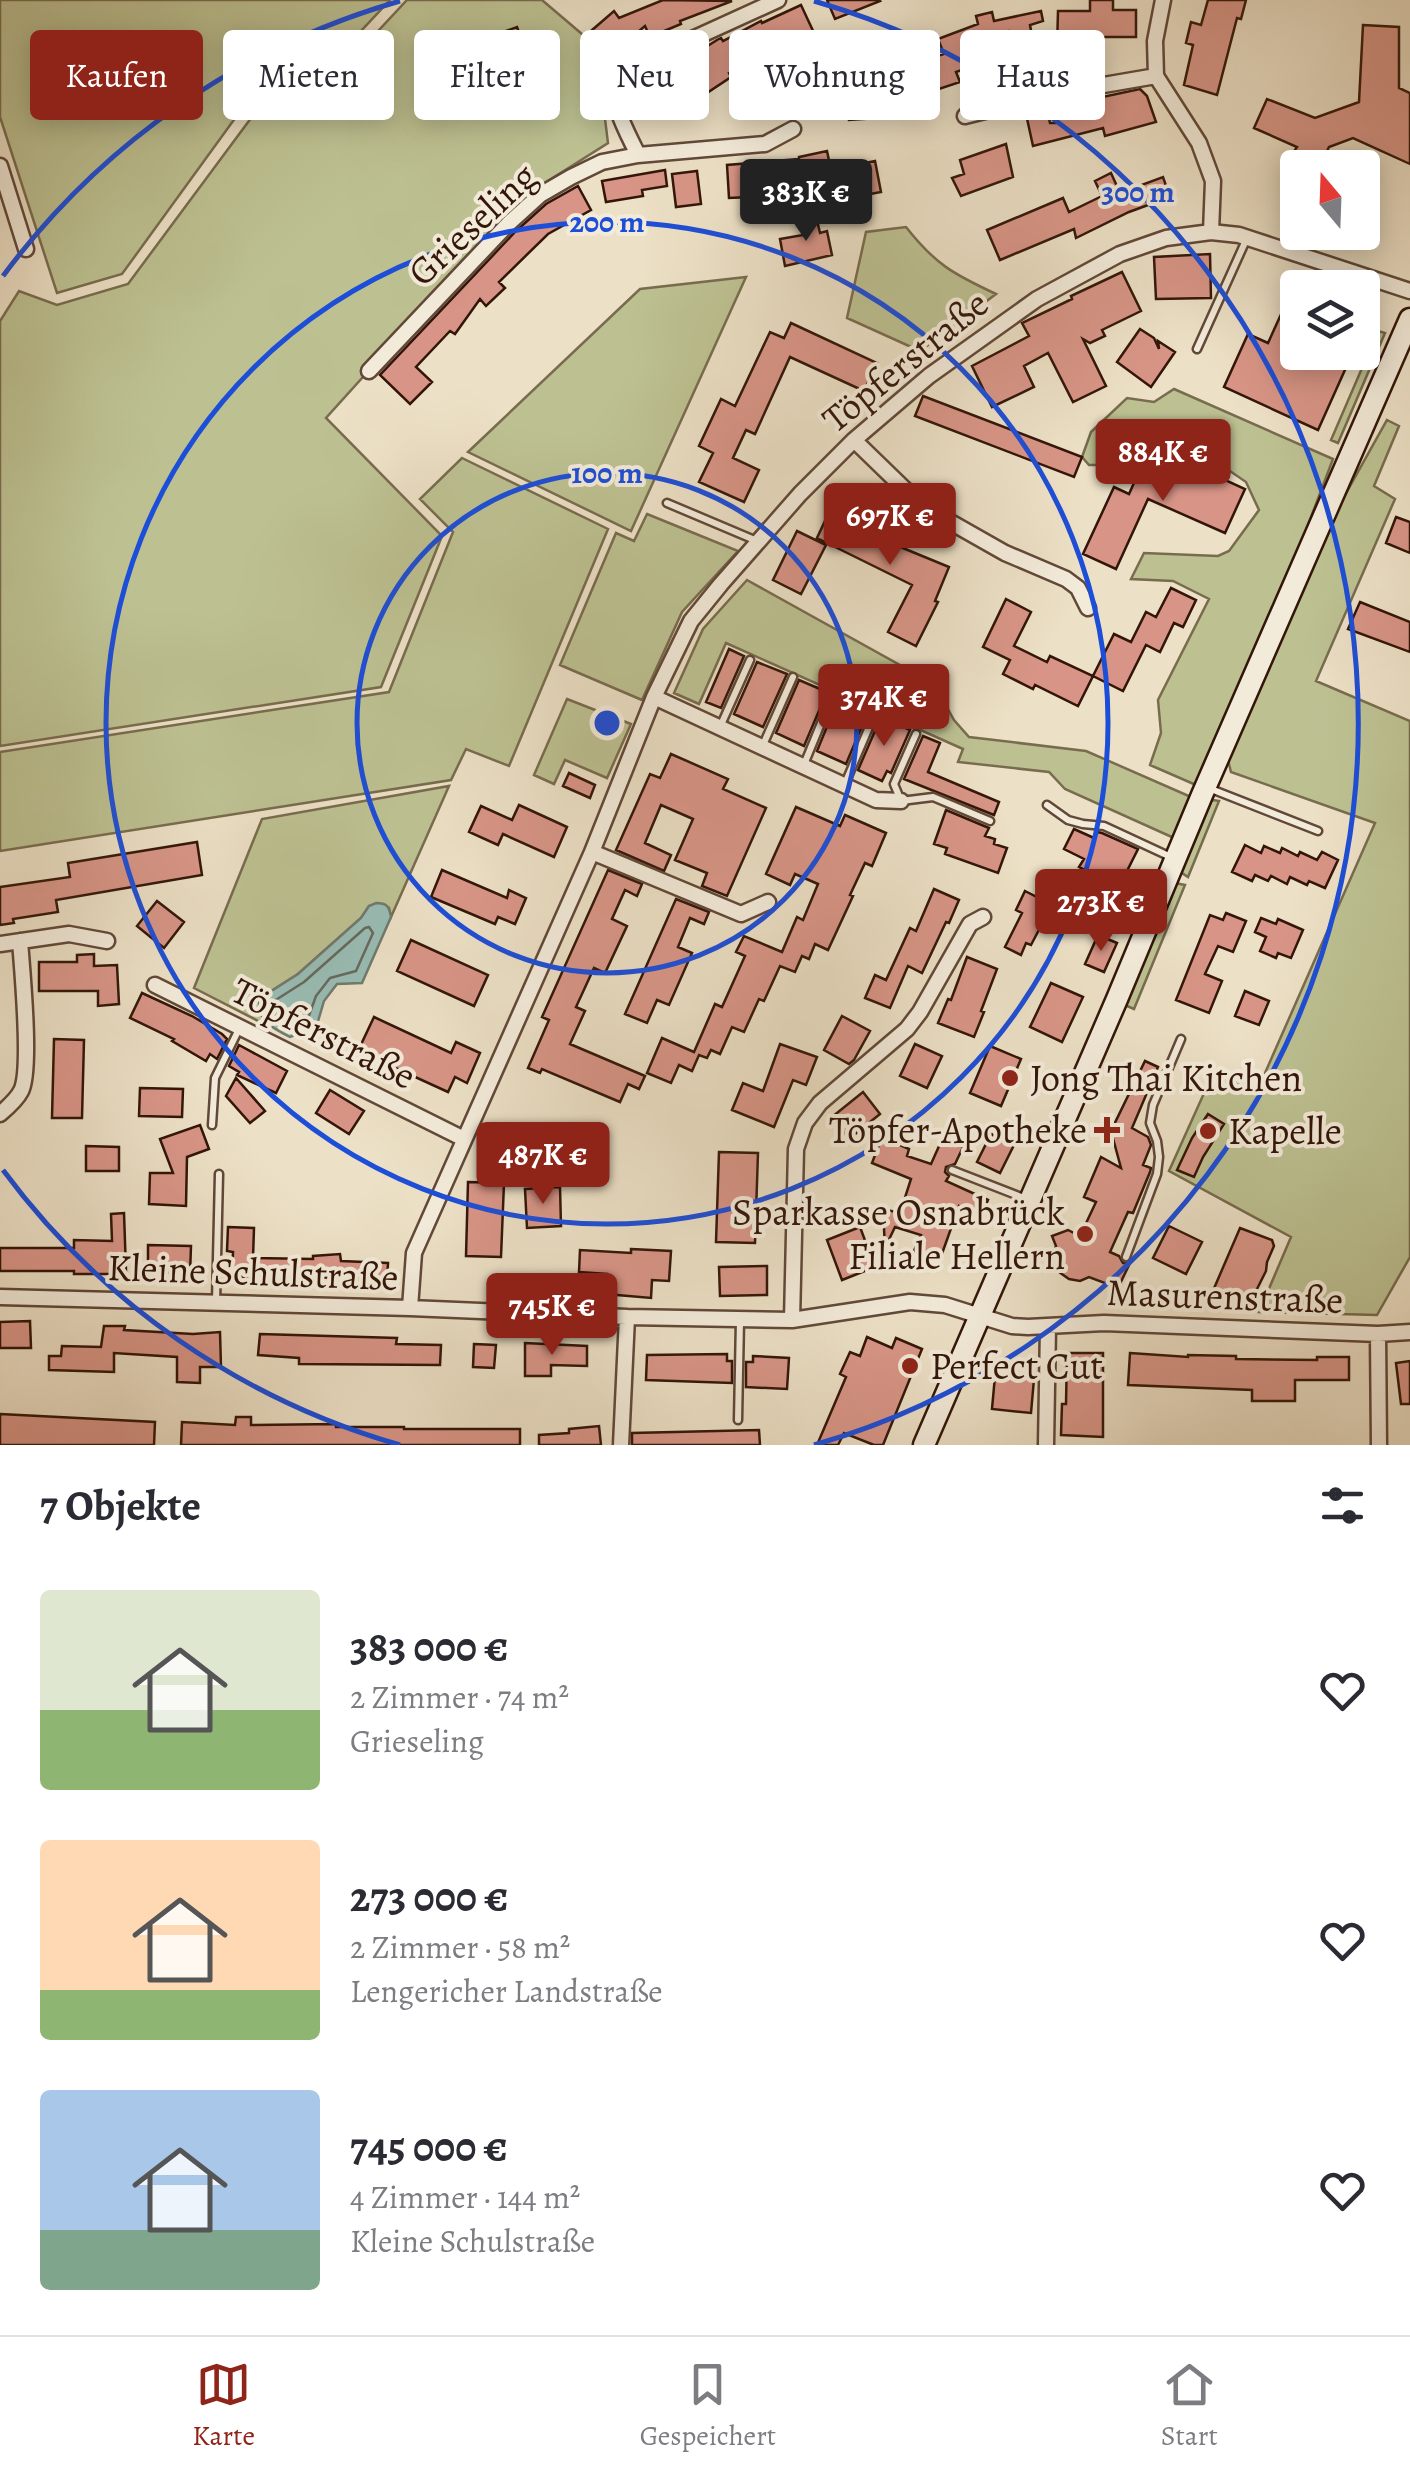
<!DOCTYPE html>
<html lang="de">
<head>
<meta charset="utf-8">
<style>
  body { margin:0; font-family:Alegreya,serif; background:#f7f7f7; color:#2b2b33; height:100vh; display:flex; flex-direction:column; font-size:38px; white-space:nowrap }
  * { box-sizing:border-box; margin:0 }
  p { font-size:32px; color:#7c7c81 }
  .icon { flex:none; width:55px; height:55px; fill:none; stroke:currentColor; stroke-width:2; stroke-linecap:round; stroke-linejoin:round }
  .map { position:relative; height:1445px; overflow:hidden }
  .sheet { display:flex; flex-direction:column; background:#fff; flex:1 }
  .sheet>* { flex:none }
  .hud { position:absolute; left:30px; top:30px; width:1350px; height:90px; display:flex; gap:20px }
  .needle { width:65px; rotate:341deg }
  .fabs { position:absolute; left:1280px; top:150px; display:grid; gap:20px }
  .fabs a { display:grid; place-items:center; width:100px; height:100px; border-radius:10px; background:#fff; box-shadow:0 5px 25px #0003; font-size:50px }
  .price { position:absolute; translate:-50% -85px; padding:0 22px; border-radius:10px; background:#8f2418; color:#fff; font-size:32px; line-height:65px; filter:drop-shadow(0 2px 5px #0008) }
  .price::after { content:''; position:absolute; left:50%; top:60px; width:30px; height:22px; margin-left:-15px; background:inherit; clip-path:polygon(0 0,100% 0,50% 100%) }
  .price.active { background:#222; color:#fff }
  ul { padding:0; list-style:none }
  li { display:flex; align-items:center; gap:30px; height:250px; padding:0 40px }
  li span { display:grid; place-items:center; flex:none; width:280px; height:200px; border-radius:10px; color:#555 }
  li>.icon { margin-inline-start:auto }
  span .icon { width:120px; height:120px; fill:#fffc; stroke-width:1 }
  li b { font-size:42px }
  h2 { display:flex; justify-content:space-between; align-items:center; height:120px; padding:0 40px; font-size:42px }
  .pill { padding:0 35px; border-radius:10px; background:#fff; box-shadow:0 5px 25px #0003; font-size:35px; line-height:90px }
  .pill.active { background:#8f2418; color:#fff }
  .tabs { display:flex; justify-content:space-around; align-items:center; height:140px; border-top:2px solid #e1e1e2; background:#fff; font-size:28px; color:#7c7c81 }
  .tabs a { display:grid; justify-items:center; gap:5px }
  .tabs .active { color:#8f2418 }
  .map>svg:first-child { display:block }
</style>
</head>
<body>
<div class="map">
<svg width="1410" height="1445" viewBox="0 0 1410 1445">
  <rect width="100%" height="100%" fill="#ece0c6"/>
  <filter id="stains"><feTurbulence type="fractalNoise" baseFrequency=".002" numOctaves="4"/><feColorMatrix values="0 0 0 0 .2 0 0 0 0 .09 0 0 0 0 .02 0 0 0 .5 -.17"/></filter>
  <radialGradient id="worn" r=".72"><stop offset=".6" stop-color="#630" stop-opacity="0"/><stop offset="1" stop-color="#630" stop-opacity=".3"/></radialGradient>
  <path fill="#bdc192" stroke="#786c4e" stroke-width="2.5" d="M0 0H390L330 64 249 99 122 274 57 293 0 117Z
    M407 0H542L596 46 608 143 529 193 326 418 442 536 381 687 0 746V321L19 291 57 305 128 284 257 110 337 75Z
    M906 227C935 264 953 274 996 294L920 351 847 318 866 232Z
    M746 277 631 531 468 452 640 289Z
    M1378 331 1385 333 1338 443 1331 440Z
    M1174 389 1333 459 1291 570 1196 785 1150 765 1161 733 1158 700 1209 599 1173 581 1131 579 1144 553 1218 556 1229 551 1259 510 1246 482 1176 434 1149 436 1101 465H1089L1082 457 1091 432 1127 398 1154 402Z
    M1387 420 1399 426 1374 486 1395 499 1316 681 1410 721V1257L1377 1315 1259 1312 1291 1237 1169 1171 1214 1071 1258 1089 1375 823 1231 772 1228 760 1335 513Z
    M462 458 608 529 509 766 466 749 451 780 0 851V752L389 692 453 532 420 499Z
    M647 514 738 551 682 612 642 700 560 665 616 533 634 541Z
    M747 580 934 684 954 720 969 737 1086 751 1191 797 1174 838 1065 789 1049 772 958 762 963 749 726 643 699 704 674 693 703 629Z
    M567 699 631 724 607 778 565 760 554 784 534 775Z
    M449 786 391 917 389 908 369 906 361 918 298 974 259 999 260 1012 266 1025 194 988 262 819Z
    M1213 800 1219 801 1188 877 1179 871 1208 803Z
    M1175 883 1185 885 1134 1009 1127 1006 1125 1001Z"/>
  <path fill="#99bdb5" stroke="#707a70" stroke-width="2.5" d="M376 903C387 903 389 906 391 917L362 983 337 984 324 1001 316 1028 290 1037C270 1027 260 1022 259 999L298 974 361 918 369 906Z"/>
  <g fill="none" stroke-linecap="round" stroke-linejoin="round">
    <path stroke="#666a5f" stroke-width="2.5" d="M369 927 373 933 356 971 330 978 316 996 307 1021 291 1026 274 1018 269 1009 271 1003 304 982 365 928Z"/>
  </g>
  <path fill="#d89587" stroke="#331609" stroke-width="2.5" d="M663 0 732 1 680 21 681 24 650 37 645 26 619 48 616 45 609 52 591 31 614 11 619 18Z
    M827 0H879L880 1 835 19Z
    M1090 0H1113V10H1136V37H1083L1082 48H1057L1058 11H1090Z
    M1208 0H1246L1241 19 1237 18 1217 95 1184 85 1193 45 1186 43 1191 22 1201 25Z
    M801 5 814 33 729 73 731 77 698 99 699 101 673 115 650 72 676 58 679 64 717 40 721 38 723 41 761 21 762 23Z
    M1041 11 1043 21 1030 25 1035 52 1014 56 1009 31 982 39 990 60 956 72 960 82 933 91 921 61 944 54 938 39 978 24 976 16 992 12 994 21Z
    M1363 25 1399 27V88L1410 93V164L1353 138 1329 147 1319 168H1283L1297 147 1254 128 1267 99 1315 118 1359 102Z
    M517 27 525 49 536 59 526 72 536 104 493 118 486 93 515 83 503 53 496 55 489 37Z
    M872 34 880 58 854 66 845 43Z
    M825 57 842 103 820 113 803 64Z
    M1140 89 1147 96 1156 122 1105 136 1103 128 1033 146 1026 114 1047 109 1050 123H1055V107Z
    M896 92 897 109 876 110 877 118 849 120V109L871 99 870 93Z
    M1006 144 1013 177 961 196 952 178 964 174 960 160Z
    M827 151 831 170 875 161 881 192 843 199 840 184 805 191 750 194V197L729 198 727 165 799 159V157Z
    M665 170 667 186 642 190 643 196 606 202 602 181Z
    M697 171 701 204 676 207 672 174Z
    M1111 173 1120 193 1163 177 1170 197 1129 212 1076 238 1074 229 1000 260 987 230 1063 198 1069 212 1102 196 1095 181Z
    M578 186 591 210 548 234 499 282 505 288 486 306 480 299 455 334 450 331 416 367 432 382 410 404 380 375 515 232 546 204Z
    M816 216 820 233 827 231 832 255 785 266 780 239 803 235 800 220Z
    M1210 254 1211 298 1156 299 1154 257Z
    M1122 272 1141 311 1102 330 1105 336 1090 343 1083 339 1106 386 1073 402 1048 353 1024 366 1034 387 992 407 972 366 1029 336 1022 323 1072 299 1071 296Z
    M1283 310 1298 317V352H1353L1318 430 1224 387 1248 334 1268 343Z
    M791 323 877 363 864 391 790 357 755 434 746 430 733 458 759 470 744 502 699 482 713 453 699 446 721 399 735 406 770 332 784 338Z
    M1140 329 1154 338 1159 349 1158 341 1175 352 1151 387 1117 362Z
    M923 396 1082 457 1074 477 915 416Z
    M1162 451 1245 489 1225 533 1148 499 1116 569 1083 554 1114 487 1129 494 1146 456 1158 461Z
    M832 506 902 538 898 546 949 567 935 601 938 602 916 646 888 632 912 585 817 538Z
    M1396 517 1410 522V553L1386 543Z
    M797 531 826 545 801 594 773 580Z
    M1171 588 1196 600 1183 627 1174 623 1160 652 1146 645 1123 691 1093 676 1114 634 1131 642 1146 612 1156 617Z
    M1006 599 1031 612 1014 646 1047 662 1050 656 1093 676 1078 706 1035 685 1033 689 1003 674 1010 660 983 647Z
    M1360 602 1410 622V652L1348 629Z
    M729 649 744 656 721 708 706 702Z
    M757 662 787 674 763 727 734 714Z
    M799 680 827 692 804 746 776 733Z
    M839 697 868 712 846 764 817 751Z
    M881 717 910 730 891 773 887 771 882 781 858 770Z
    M923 736 940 743 928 772 999 802 994 815 904 779Z
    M671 754 728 779 723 789 766 808 727 896 702 886 707 873 675 860 693 819 661 805 645 843 671 855 664 871 616 850 650 774 660 778Z
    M569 773 595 785 590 798 563 786Z
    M519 805 567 827 554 857 503 834 498 845 469 832 481 806 512 820Z
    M796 807 840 826 845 815 886 833 872 866 865 863 850 895 853 896 828 950 815 944 809 959 802 956 795 972 780 966 764 1001 759 999 744 1032 732 1027 720 1054 711 1050 707 1058 699 1055 692 1071 679 1065 671 1083 647 1073 662 1038 694 1052 715 1004 722 1007 745 956 736 952 744 936 782 952 797 917 803 920 818 884 795 874 790 885 766 874Z
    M946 810 989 828 985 836 995 839 994 844 1007 848 998 873 945 854 947 848 934 844Z
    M1074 829 1094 838 1097 832 1102 833 1138 849 1110 905 1114 908 1097 927 1070 903 1095 875 1079 867 1084 859 1064 849Z
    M197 842 202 875 56 900 58 912 13 919 14 923 0 925V887L70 877 68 863Z
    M1245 845 1261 853 1264 846 1280 853 1282 848 1298 856 1300 852 1317 860 1322 852 1338 860 1325 888 1309 881 1307 885 1290 877 1287 884 1271 876 1268 881 1255 875 1252 881 1232 872Z
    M442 870 507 898 509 890 526 898 515 924 498 917 495 924 431 897Z
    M608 870 642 884 637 896 625 890 612 919 627 926 605 973 594 968 576 1007 585 1011 570 1044 645 1076 639 1089 628 1084 620 1102 542 1069 540 1073 528 1068 549 1020 542 1017Z
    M934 889 959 900 949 923 946 922 922 973 908 966 890 1008 865 998 875 975 886 980 910 928 916 931Z
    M1025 891 1074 916 1055 932 1042 924 1031 945 1026 943 1021 955 1005 947 1022 913 1016 910Z
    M676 899 709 912 704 924 690 918 678 947 692 953 669 1005 657 1000 647 1023 625 1014Z
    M157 901 184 922 164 948 137 926Z
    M1226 913 1246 921 1233 952 1218 946 1205 974 1222 981 1209 1013 1176 1000 1210 915 1223 920Z
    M1261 918 1276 924 1278 919 1303 930 1291 958 1278 953 1276 958 1260 951 1266 937 1255 932Z
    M1098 935 1117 943 1104 972 1085 964Z
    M411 940 488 975 474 1006 397 971Z
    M94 954V966L117 965 119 1004 98 1006V991H39V962H77V955Z
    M967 957 997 969 981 1011 984 1012 974 1037 938 1023 948 999 951 1000Z
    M1051 983 1083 997 1062 1042 1030 1027Z
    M1245 991 1269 1001 1259 1025 1235 1016Z
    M142 993 192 1016 222 1034 227 1039 217 1059 210 1054 206 1061 172 1041 174 1039 130 1018Z
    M842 1016 870 1031 854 1060 849 1064 824 1050Z
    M374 1017 451 1053 456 1042 480 1053 467 1083 455 1077 448 1092 358 1051Z
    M54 1039 84 1040 82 1118H52Z
    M780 1044 817 1057 806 1085 793 1080 774 1127 732 1110 743 1083 763 1091Z
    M915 1044 942 1056 927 1088 900 1076Z
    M239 1045 287 1071 276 1093 237 1075 239 1072 229 1066Z
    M990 1046 1021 1059 1001 1106 970 1093Z
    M1145 1061 1158 1067 1132 1128 1148 1137 1151 1145 1143 1165 1151 1168 1150 1172 1133 1213 1128 1212 1110 1252 1119 1256 1123 1263H1130L1118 1288 1089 1277 1080 1281 1069 1279 1056 1270 1059 1265 1054 1251 1056 1246 1052 1236 1068 1230 1080 1236 1096 1202 1084 1197 1101 1157 1121 1168 1111 1131Z
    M236 1078 265 1111 250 1123 226 1096Z
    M140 1088 183 1089 182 1117 139 1116Z
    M330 1090 364 1111 349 1134 316 1113Z
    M863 1092 880 1114 849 1139 832 1117Z
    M1208 1114 1224 1124 1203 1157 1194 1177 1177 1170 1192 1138Z
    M200 1125 209 1149 187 1157 186 1206 149 1204 150 1173H173L160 1139Z
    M886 1126 905 1132 900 1145 909 1149 907 1156 931 1164 944 1135 964 1145 955 1164 946 1167 945 1172 949 1176 946 1181 988 1200 981 1216 959 1206 939 1262V1268H922L921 1263 910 1260 921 1235 895 1227 885 1248 883 1209 900 1213 911 1179 872 1163Z
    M991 1134 1014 1145 1000 1173 977 1162Z
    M86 1146 119 1147V1171H86Z
    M719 1152 758 1153 755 1243 716 1242Z
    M468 1182 504 1183 501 1257 466 1256Z
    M560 1187 561 1226 527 1228 525 1189Z
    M124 1213 126 1271H121L120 1274H74V1271H0V1248H74V1240L112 1241 111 1214Z
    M1169 1226 1202 1242 1186 1274 1153 1258Z
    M228 1227 254 1228 253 1258 313 1259V1256L340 1254 341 1261 388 1263 387 1282 360 1280V1276L271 1280V1278L232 1276 233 1252 227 1251Z
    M860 1227 875 1267 842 1280 827 1240Z
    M1240 1228 1272 1240 1274 1246 1267 1262 1266 1271 1254 1295 1248 1298 1243 1311 1206 1307Z
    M148 1245 191 1246 190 1274 148 1272Z
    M631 1249 671 1251 669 1281 652 1280 651 1298 606 1294 607 1274 579 1272 580 1250 631 1253Z
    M767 1266V1295L720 1296 719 1267Z
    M30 1321 31 1348H0V1322Z
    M104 1326H125L124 1330 193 1334 220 1332 221 1367H200V1383L177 1382V1357L114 1353V1372L49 1370V1356H61L62 1346 101 1347Z
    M260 1334 397 1338 396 1344 441 1345 440 1365 299 1364V1358L258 1355Z
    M867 1337 892 1348 896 1338 922 1349 883 1445H874L844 1433 838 1445H817L846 1377 840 1374 850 1352 860 1356Z
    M525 1343 587 1346V1366L551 1365V1376H525Z
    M474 1344 496 1345 494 1368 473 1367Z
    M1067 1353H1103V1437L1061 1435 1062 1404H1066Z
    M1130 1353 1188 1357V1355L1236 1356V1359L1317 1360V1357H1349V1380H1295V1401H1252V1390L1128 1385Z
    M727 1354V1361H732V1383L646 1380 647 1355Z
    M753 1356 789 1358 787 1389 746 1387V1362H753Z
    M1410 1361V1404H1401L1396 1363Z
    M995 1376 1034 1379 1031 1413 992 1409Z
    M0 1414 155 1422 154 1445H0Z
    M236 1417H251V1425L336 1424V1427H404V1429H520V1445H181L182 1422 235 1425Z
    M599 1426 601 1445H539V1435L569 1433V1429Z
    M759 1430 760 1445H632V1433Z"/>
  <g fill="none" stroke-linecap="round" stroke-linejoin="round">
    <defs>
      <path id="service" d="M1197 349 1247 238
        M667 503 757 541
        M720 727 750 660
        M916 734 894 784 901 801 933 797 990 821
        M763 745 793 677
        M803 767 833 694
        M844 786 875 713
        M1211 789 1318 831
        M1047 805 1068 820 1083 824 1104 826 1173 858
        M212 1125 215 1078 240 1027
        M952 1170 1029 1200
        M1126 1257 1157 1174 1159 1157 1157 1141 1150 1123 1153 1105 1181 1039
        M216 1302 219 1174
        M738 1420 740 1320"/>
      <path id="minor" d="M1163 0 1155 41 1156 76 1199 143 1213 181 1211 232
        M965 116 1057 93 1156 76
        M638 155C630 137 605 97 619 78 622 74 627 71 631 67L778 0
        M0 166 26 249
        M369 371 508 224 540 195 571 177 602 162 638 155 765 144 793 129
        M854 440 922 506 1005 553 1066 579 1078 588 1088 608
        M654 697 876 800 901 801
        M592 852 741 914 768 902
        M0 944 69 934 107 941
        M155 985 464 1139
        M0 1114C7 1108 17 1099 21 1091 32 1070 22 969 20 941
        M0 1297 410 1308 627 1317 792 1320 910 1302 945 1305 1012 1326 1028 1327 1104 1323 1378 1334 1410 1332
        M410 1308 414 1253 592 852 654 697 691 621 721 584 800 494 854 440 929 376 1037 299 1120 254 1166 238 1211 232 1239 235 1410 291
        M792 1320 796 1149 805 1123 820 1103 907 1029 920 1012 970 924 983 917
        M1378 1334 1379 1445
        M621 1445 627 1317
        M1046 1445 1048 1327"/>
      <path id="secondary" d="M924 1445 1117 999 1202 795 1410 319"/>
    </defs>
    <use href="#service" stroke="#614838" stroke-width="11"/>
    <use href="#minor" stroke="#614838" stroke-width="19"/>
    <use href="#secondary" stroke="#331609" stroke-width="25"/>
    <use href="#service" stroke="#f3ebda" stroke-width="6"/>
    <use href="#minor" stroke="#f3ebda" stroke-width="14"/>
    <use href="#secondary" stroke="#f3ebda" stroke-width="20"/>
  </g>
  <g fill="none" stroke="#1d4ed8" stroke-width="5">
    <circle cx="607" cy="723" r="250"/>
    <circle cx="607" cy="723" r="501"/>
    <path d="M400 1445A751 751 0 0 1 3 1170M3 276A751 751 0 0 1 400 1M814 1A751 751 0 0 1 814 1445"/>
  </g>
  <g fill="#8f2418" stroke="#f3ebda" stroke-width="4">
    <circle cx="1010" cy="1078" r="10"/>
    <path d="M1102 1115h10v10h10v10h-10v10h-10v-10h-10v-10h10z"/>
    <circle cx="1208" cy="1131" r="10"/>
    <circle cx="1085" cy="1234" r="10"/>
    <circle cx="910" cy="1366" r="10"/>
  </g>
  <g text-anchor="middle" stroke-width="8" stroke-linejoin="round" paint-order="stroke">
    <g font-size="38" fill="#331609" stroke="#f3ebda">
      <text transform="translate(472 224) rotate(-43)" y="13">Grieseling</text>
      <text transform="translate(905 361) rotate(-39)" y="13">Töpferstraße</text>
      <text transform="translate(324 1033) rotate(27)" y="13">Töpferstraße</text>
      <text transform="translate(253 1272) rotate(2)" y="13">Kleine Schulstraße</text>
      <text transform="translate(1225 1296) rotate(2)" y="13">Masurenstraße</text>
    </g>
    <g font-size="38" fill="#331609" stroke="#f3ebda" text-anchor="start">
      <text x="1030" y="1091">Jong Thai Kitchen</text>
      <text x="1087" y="1143" text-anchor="end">Töpfer-Apotheke</text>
      <text x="1228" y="1144">Kapelle</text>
      <text x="1065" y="1225" text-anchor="end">Sparkasse Osnabrück<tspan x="1065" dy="44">Filiale Hellern</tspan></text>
      <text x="930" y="1379">Perfect Cut</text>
    </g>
  </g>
  <circle cx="607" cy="723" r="15" fill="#1d4ed8" stroke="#f3ebda" stroke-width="5"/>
  <g font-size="30" text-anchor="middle" font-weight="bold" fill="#1d4ed8" stroke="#f3ebda" stroke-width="8" stroke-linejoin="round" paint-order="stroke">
    <text x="1138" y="202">300 m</text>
    <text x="607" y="232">200 m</text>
    <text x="607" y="483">100 m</text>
  </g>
  <rect width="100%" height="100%" filter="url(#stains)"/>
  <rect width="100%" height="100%" fill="url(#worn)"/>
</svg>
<div class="fabs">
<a><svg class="needle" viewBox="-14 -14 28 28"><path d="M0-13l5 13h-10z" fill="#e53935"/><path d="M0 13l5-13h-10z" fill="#7c7c81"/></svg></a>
<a><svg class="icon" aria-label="layers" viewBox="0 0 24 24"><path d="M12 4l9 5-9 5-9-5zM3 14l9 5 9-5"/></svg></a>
</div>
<b class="price active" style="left:806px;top:244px">383K €</b>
<b class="price" style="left:1163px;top:504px">884K €</b>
<b class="price" style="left:890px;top:568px">697K €</b>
<b class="price" style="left:884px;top:749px">374K €</b>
<b class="price" style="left:1101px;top:954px">273K €</b>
<b class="price" style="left:543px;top:1207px">487K €</b>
<b class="price" style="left:552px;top:1358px">745K €</b>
<div class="hud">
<a class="pill active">Kaufen</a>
<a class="pill">Mieten</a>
<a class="pill">Filter</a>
<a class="pill">Neu</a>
<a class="pill">Wohnung</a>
<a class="pill">Haus</a>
</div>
</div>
<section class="sheet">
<h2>7 Objekte<svg class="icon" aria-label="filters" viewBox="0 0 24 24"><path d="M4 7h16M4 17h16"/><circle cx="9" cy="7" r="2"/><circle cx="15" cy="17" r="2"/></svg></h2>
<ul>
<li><span style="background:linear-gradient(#dfe7d0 60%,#8fb573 0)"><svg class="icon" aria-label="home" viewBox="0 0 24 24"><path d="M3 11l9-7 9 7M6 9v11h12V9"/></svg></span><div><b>383 000 €</b><p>2 Zimmer · 74 m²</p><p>Grieseling</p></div><svg class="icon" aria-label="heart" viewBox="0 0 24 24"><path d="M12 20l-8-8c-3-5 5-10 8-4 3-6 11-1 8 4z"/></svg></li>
<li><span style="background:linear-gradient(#ffd9b3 75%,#8fb573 0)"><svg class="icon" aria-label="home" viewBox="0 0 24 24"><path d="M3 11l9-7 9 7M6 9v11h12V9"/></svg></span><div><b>273 000 €</b><p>2 Zimmer · 58 m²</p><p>Lengericher Landstraße</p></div><svg class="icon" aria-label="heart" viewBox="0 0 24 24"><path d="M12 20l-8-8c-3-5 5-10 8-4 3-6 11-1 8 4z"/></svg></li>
<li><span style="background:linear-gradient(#a9c7e8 70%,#7fa58c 0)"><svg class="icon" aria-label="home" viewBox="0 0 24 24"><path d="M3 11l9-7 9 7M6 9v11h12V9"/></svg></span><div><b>745 000 €</b><p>4 Zimmer · 144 m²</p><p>Kleine Schulstraße</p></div><svg class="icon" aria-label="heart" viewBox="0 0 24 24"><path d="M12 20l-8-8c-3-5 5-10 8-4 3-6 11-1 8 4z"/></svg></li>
</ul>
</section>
<nav class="tabs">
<a class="active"><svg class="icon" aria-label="map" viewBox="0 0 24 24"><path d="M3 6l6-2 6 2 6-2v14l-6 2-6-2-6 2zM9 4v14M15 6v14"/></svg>Karte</a>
<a><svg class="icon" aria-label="saved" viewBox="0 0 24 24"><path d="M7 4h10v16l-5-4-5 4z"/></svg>Gespeichert</a>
<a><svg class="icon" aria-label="home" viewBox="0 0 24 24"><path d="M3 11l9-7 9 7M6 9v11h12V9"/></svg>Start</a>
</nav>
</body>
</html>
